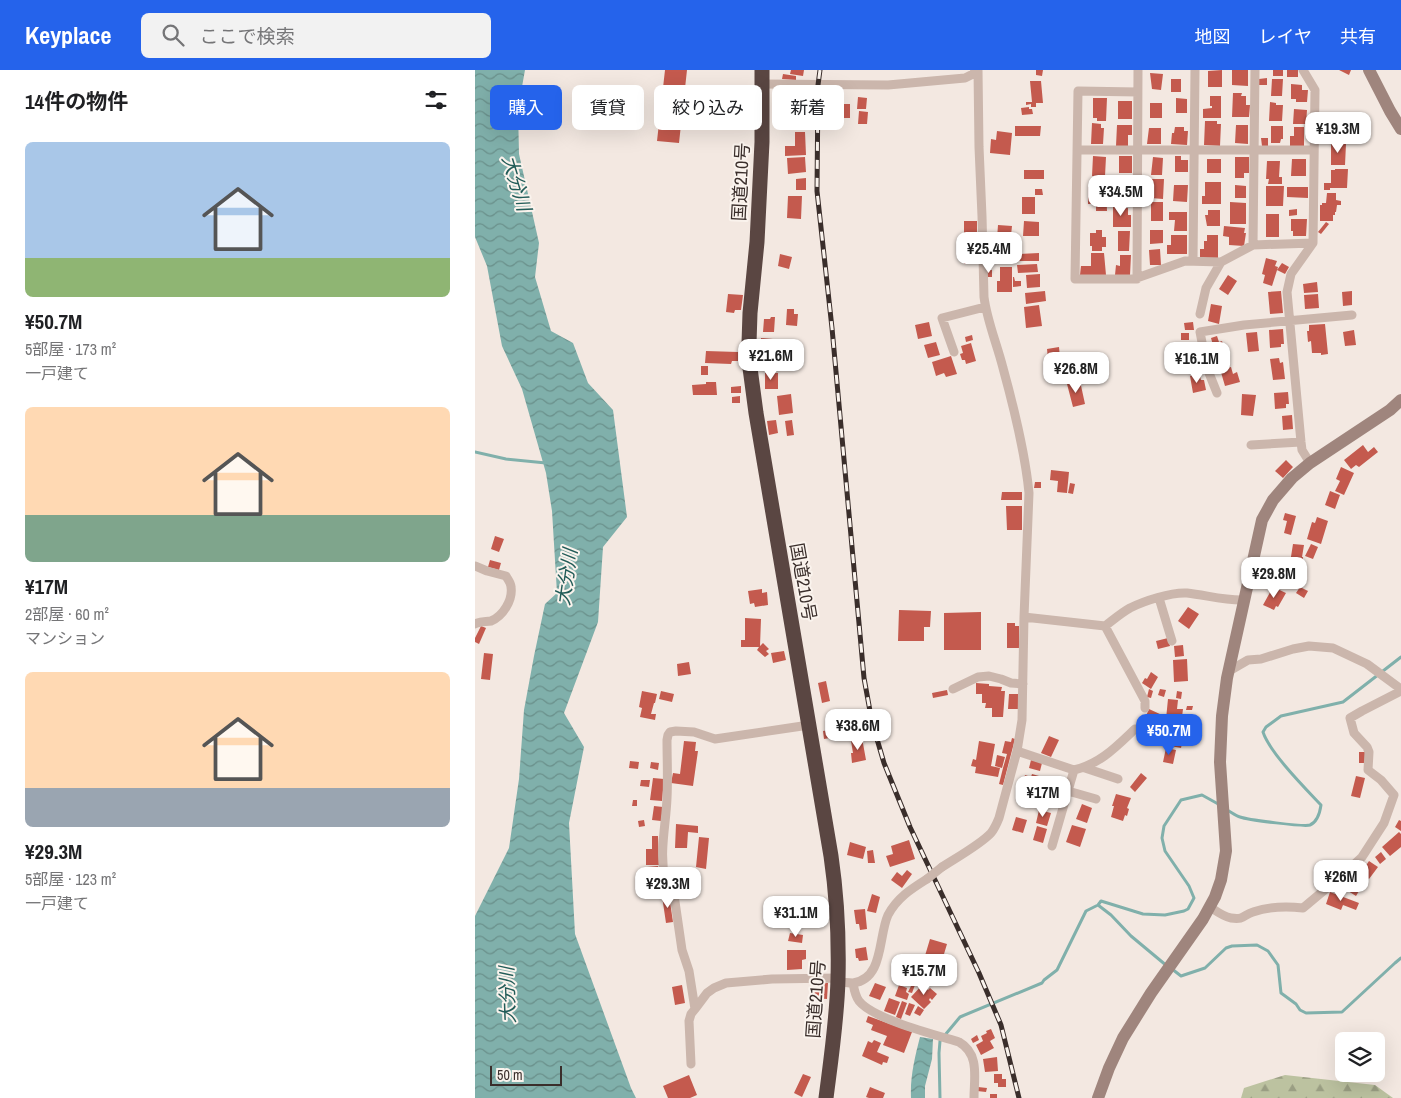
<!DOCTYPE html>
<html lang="ja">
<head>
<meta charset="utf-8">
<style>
  body { margin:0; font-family:"Archivo Narrow","Noto Sans JP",sans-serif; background:#f2f2f2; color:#202124; height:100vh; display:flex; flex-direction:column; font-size:19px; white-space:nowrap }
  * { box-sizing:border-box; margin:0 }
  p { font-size:16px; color:#757577 }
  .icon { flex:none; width:28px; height:28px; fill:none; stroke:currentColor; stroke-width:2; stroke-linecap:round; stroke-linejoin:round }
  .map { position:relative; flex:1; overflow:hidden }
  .sheet { display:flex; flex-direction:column; background:#fff; width:475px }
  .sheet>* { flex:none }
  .hud { position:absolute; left:15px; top:15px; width:475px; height:45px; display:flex; gap:10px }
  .controls { position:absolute; left:860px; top:962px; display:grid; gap:10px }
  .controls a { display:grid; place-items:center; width:50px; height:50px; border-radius:8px; background:#fff; box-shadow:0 5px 20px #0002; font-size:25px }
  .scale { position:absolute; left:15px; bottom:12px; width:72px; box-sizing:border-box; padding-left:5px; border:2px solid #3a2e2b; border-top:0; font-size:14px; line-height:18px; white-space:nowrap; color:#3a2e2b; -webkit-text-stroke:4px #faf3ed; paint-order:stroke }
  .price { position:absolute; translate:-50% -42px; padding:0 11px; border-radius:10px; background:#fff; color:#222; font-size:16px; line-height:32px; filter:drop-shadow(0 1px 2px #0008) }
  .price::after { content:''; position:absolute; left:50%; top:30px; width:15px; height:11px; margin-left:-8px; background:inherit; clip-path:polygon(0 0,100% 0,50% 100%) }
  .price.selected { background:#2563eb; color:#fff }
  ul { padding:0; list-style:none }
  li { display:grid; align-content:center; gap:10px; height:265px; padding:0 25px }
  li span { display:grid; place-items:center; height:155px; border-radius:8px; color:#555 }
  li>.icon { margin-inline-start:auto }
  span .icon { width:90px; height:90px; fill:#fffc; stroke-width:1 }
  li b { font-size:21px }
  h2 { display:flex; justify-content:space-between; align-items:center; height:60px; padding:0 25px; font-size:21px }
  .tag { padding:0 18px; border-radius:8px; background:#fff; box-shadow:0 5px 20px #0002; font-size:18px; line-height:45px }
  .tag.selected { background:#2563eb; color:#fff }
  header { display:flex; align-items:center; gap:30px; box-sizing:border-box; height:70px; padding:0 25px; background:#2563eb; color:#fff }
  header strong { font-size:24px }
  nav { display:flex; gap:28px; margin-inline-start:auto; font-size:18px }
  .search { width:350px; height:45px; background:#f2f2f2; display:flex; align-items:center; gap:12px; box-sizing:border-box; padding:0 18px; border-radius:8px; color:#757577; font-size:19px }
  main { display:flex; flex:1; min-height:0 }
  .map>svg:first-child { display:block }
</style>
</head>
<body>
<header>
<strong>Keyplace</strong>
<div class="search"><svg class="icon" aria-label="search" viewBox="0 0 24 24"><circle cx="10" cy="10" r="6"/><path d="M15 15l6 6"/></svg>ここで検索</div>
<nav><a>地図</a><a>レイヤ</a><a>共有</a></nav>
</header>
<main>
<section class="sheet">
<h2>14件の物件<svg class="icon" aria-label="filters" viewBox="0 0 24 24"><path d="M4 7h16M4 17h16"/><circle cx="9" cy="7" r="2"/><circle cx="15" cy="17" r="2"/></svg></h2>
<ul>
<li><span style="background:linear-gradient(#a9c7e8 75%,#8fb573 0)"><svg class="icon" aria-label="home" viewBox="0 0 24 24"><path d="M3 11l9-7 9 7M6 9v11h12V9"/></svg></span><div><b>¥50.7M</b><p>5部屋 · 173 m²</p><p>一戸建て</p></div></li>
<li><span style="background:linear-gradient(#ffd9b3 70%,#7fa58c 0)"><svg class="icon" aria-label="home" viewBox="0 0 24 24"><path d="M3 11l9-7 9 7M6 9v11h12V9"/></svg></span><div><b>¥17M</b><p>2部屋 · 60 m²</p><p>マンション</p></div></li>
<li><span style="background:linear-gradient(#ffd9b3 75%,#9aa5b1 0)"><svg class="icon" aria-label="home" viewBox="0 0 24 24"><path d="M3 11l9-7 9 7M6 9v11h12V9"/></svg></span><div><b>¥29.3M</b><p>5部屋 · 123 m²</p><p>一戸建て</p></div></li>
</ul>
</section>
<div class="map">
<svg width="926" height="1028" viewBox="0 0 926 1028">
  <defs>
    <pattern id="forest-firs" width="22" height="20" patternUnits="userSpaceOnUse" patternTransform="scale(1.25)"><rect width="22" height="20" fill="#bcc2a0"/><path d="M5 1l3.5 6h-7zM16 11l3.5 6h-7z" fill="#9a9e83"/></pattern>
    <pattern id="water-waves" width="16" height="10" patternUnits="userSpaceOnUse" patternTransform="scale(1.25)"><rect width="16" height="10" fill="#80b0ab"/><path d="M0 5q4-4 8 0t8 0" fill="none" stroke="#6a908b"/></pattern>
  </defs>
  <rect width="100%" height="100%" fill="#f3e8e1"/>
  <path fill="url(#forest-firs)" d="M810 1005 900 1015 918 1028H766L769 1018Z"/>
  <path fill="url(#water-waves)" d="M0 0H50L43 39 44 84 64 173 60 207 76 261 98 273 113 313 138 340 152 447 128 477 123 552 89 643 109 677 94 753 100 864 156 1018 161 1028H0V846L34 778 44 709 49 640 59 586 70 534 82 523 77 441 71 403 47 319 27 276 12 196 0 167Z
    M445 967 458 969 457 989 450 1016V1028H436C435 1006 440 987 445 967Z"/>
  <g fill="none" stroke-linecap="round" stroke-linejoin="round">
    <path stroke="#80b0ab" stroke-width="3" d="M0 382 31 389 71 393
      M752 740C756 742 761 746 765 747 773 750 830 757 835 755 842 752 845 742 846 735 830 718 795 683 788 662L791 657 806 646 868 632 926 587
      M623 835 636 845 656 866 692 896
      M697 899 706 906 730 898 751 878 757 876 782 875 793 881 803 895 806 923 821 934 825 940 831 943 867 942 920 893 926 888
      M465 1028 464 983 465 971 485 947 567 913 569 910 582 900 611 841 623 835 626 831 668 844 690 845 709 841 713 839 719 828 714 816 690 781 687 768 689 756 706 730 727 725 745 735"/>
  </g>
  <path fill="#c45a4e" d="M190 0H212L204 73 182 71Z
    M316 0H329L328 6 315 4Z
    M561 0H568L567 6 561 5Z
    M747 0V17H733V1Z
    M757 0H773V16L757 15Z
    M798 0H808V6H798Z
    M812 0H823V7H812Z
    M864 0H876L874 5Z
    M675 3 688 4 686 20 677 19Z
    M308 4 321 6V10L307 9Z
    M792 8V15H784V9Z
    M696 9H706V22H696Z
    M797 9H808L807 26H796Z
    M555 11H566L568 33H561V37H556V34L551 35V32H557Z
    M816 14 827 15V20H833L832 32H821V29H816Z
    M321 23 332 24 329 58 318 60Z
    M758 23H767L766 26H771V35H775L774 47H757Z
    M735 26H746V48H728V39L737 38V36H735Z
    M383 27 392 28 391 39H382Z
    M618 28H632L631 51H622V48H618Z
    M701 28 712 29V43H701Z
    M643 31H657V49H643Z
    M795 32 801 33V35H808L807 51H794Z
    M675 33H687V48H675Z
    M365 34H375V48H365Z
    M554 37V39H557L558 44 547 45 546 38Z
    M819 39 832 40 831 54H818Z
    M384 41 393 42 392 54H383Z
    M854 47H863V50H869L868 71H853V66H850V61H854Z
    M730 51H742V54H746L745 76 729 75Z
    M617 53 626 54V58H629L628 74H616Z
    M642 55H657V65H653V77L641 76Z
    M761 55H773V74L760 73Z
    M540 56H566L565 66H540Z
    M796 56H808V69H806L805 73H796Z
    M700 57H709V61H713L712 75 696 74 697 63H699Z
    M819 57H829V76H815V66H819Z
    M674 58H686V74H672Z
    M522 61 537 63 535 85 515 83 516 69 521 70Z
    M320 62H330L331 85 310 86V76H320Z
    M786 68H793V76H787Z
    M856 73 871 74 870 95H856Z
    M618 86 631 87 630 106H617Z
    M644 86H657V103H644Z
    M700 86H706V90H713V102H700Z
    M330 87 331 102 313 104 312 88Z
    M678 87 688 88 687 105H676Z
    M760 87H774V103H769V108H760Z
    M732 89H746V103H732Z
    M817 89H831V106H816Z
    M792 91H805L804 107H807V114H793L794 109H791Z
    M860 99H873L872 118H855V120H849V113H856V100H860Z
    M549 100H569V109H549Z
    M331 108V120H321V109Z
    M675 109H689L688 129 676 128 677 119 674 118Z
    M730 112H746V134H727V126H730Z
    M639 113H654V132H639Z
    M699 115H713L712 132 698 131Z
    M760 115 771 116V128H760Z
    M631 116 632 141H621V134H613V117Z
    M791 116H809L808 136H791Z
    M812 117H833V128L812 127Z
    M560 119H567L568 125H560Z
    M852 123H861V130L866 131V135H862L861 142H860V145H858V151H845V135H847V133H851Z
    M313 126H327L326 149 312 148Z
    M547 127H560V144H547Z
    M676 132H688V151H676Z
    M755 132 771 133V154H755Z
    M638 135H648V138H653V145H656V157H638Z
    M822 139V145L814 146V140Z
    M733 140H745V156H732L730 145H733Z
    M694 142H712V161H699L700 150H694Z
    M791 144H804V167H791Z
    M816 149H832L831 166H818V161H816Z
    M489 151H502V194H489Z
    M549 151 564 152V166H548Z
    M851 152 854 154 846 164 843 162Z
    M523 155 537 156 534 184 521 182Z
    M749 156 770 158 769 163H771L769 176 754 175V167L748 166Z
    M621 160H627V167H631V177H627V181H617V176H615V163H621Z
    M675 160H688V173L675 174Z
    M643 161H655L654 181H643Z
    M696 165H712V184H692V175H696Z
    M732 165H743V188H725V179H729V171H732Z
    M685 179 686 195H675L674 180Z
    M564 183V191H544V184Z
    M616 183H629L631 205H605L606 196H616Z
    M305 184 317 187 314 199 303 196Z
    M645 185H656L655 205H640L641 195 645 196Z
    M791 188 802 191 800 196 803 197 797 216 788 213 790 205 787 204Z
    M807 193 814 197 810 204 802 200Z
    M562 194 563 202 543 203 542 195Z
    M525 197H537V222H522V211H525Z
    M511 200H517V207H511Z
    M565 204V217L552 218 551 205Z
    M753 205 762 211 753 225 744 219Z
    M538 207H539L540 211H546V216L538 217Z
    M842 212 843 222 829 223 828 214Z
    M570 221 571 231 551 234 550 223Z
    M806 221 808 243 795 244 793 222Z
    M877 221V235L868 236 867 222Z
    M253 224 268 225 266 240H260L259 243 251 242Z
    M843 224 844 238 830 239 829 225Z
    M736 234 747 236 744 254 733 251Z
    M564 235 567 256 551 258 549 237Z
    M312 239H319V244H323L322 256 311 255Z
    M296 247H300L299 262H288L289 249H295Z
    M454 252 457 266 443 269 440 255Z
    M718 252 719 260H710L709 253Z
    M850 254 853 284 846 285V283H837L836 271 833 272 832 261H834V255Z
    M808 259 809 274H806V277L795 278 794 260Z
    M879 260 881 275 870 276 868 262Z
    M782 262 784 281 773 282 771 263Z
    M706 263H714V270H706Z
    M497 265 498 270 491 272 490 267Z
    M742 266 744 272 747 271 752 287 742 290 736 268Z
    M286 268 298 269V282H301V299H285Z
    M461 272 465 285 453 288 449 275Z
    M496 273 501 291 491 294 490 290H487L485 284 488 283 486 276Z
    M724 273 727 291 713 293 711 275Z
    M584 277 586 299 574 300 572 279Z
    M231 281 263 282V291H257L256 294 230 293Z
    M476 286 482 304 471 307 469 303 461 306 457 292Z
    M804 288 805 293 808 292 810 309 798 310 795 289Z
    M226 296H233V305H226Z
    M756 297 758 304 762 302 765 312 750 316 745 299Z
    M290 303H303V319H290Z
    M724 303 726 310H729L731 320 718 323 715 306Z
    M605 311 610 334 598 337 592 314Z
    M231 312H241L242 325H218L217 315 231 314Z
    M266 316V323H256V317Z
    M813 322 814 334H811V338L800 339 799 323Z
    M316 324 318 343 304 345 302 326Z
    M767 324 781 325 778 346 766 345Z
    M265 326V333H257V327Z
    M817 345 818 359 808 360 807 346Z
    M301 350 303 363 294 365 292 351Z
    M317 350 319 365 312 366 310 351Z
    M888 375 893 382 899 377 903 382 884 397 881 395 876 399 869 390Z
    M811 390 818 397 808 408 800 401Z
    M866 397 879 403 869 425 860 421 865 411 861 409Z
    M576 400 594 402 592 423 582 422 583 411 575 410Z
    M560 412H566V418H559Z
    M595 413 600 414 598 424 593 423Z
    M855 421 865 425 860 439 850 435Z
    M527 422H547V430H526Z
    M531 436H547V460H532Z
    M810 443 821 446 816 465 809 463 812 451 808 450Z
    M842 447 853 451 846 474 832 469 837 452 840 453Z
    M20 466 29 469 24 482 16 479Z
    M818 474 829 475 827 487H828L827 495 815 493Z
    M836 474 843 477 838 489 830 486Z
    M15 490 26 493 24 500 13 497Z
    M800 491 822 501 815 518 801 511 802 508 794 504Z
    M824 505 829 509 826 513 821 510Z
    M798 517 811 523 803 537 801 536 799 540 788 535Z
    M825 517 833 521 829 528 821 523Z
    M287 519V523L292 522 293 535 280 537 279 533 275 534 273 521Z
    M713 537 724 544 714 559 703 551Z
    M424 540 456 541 455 557H449V571H423Z
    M506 542V580H469V543Z
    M270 548 286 549 285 576 288 573 294 579 291 581 294 584 290 587 282 580 284 577H266V570H270Z
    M532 553H540V556H544V578H532Z
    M6 556 11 558 4 574 0 572V568Z
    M693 568 695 576 683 579 681 571Z
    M708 575 709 586 700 587 699 576Z
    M309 581 311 590 298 593 296 583Z
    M9 583 18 584 15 610 6 609Z
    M712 589 713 611 699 612 698 590Z
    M214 592 216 604 203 606 202 594Z
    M676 602 683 607 676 619 667 613 670 608 672 609Z
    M351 611 355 631 347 633 343 613Z
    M501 613 514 614V616L527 617 526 621H530L528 647H517V638H510L511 633H507V624H501Z
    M674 619 678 621 676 628 672 627Z
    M685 619 691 620 689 627 683 625Z
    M472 620 473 625 458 628 457 623Z
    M167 621 182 624 180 633H179L176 644H181L180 650 165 647 167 638 164 637Z
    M186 621 199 624 197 632 184 629Z
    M702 621 707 622 706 629 701 628Z
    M534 624H543V639H533Z
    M693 629 703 630 702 639H708L707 647H701L700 650 691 649Z
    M712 636H718L717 640H711Z
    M674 639 687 645 683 654 670 648Z
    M386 654 388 662 349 669 348 661Z
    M694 655 707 658 706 664H709L706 678 690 675 691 669 688 668 690 663 692 664Z
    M574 666 584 670 576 687 566 683Z
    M387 668 391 690 377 693 376 683H378L376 671Z
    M537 668 540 669 528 715 524 714 528 698 530 699 528 698 532 684 527 683 530 671 536 672Z
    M209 671 221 672 220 681H223L218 716 196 713 198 703 205 704Z
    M504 671 520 674 516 696 525 698 523 707 500 703 501 697 496 696 498 689 501 690Z
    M691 678 701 680 698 694 688 692Z
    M884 682H890V693H884Z
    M522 685 530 687 527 698 520 696Z
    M556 690 567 693 565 701 554 698Z
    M155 691 164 692 163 699 154 698Z
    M176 692 184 693 183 700 175 698Z
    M666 703 672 708 660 722 655 717Z
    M557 704 564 706 558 729 545 726 550 705 556 707Z
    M881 706 890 708 885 728 876 726Z
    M570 707 577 708 576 712 569 711Z
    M178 708 189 709 187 731 175 730Z
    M166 710H175L174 717 165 716Z
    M572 718 582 721 577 736 568 733Z
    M641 724 656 728 652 738 654 739 652 746 650 745 648 751 636 747 639 736H637Z
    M158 730H162V736H157Z
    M607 734 617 738 612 753 601 749Z
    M179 736 188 737 186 751 177 750Z
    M564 740 576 743 572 756 561 753Z
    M541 747 552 750 548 763 537 760Z
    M169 750 170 756 164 757 163 751Z
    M924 750 926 751V761L920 757Z
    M201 754 223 756V763L213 762 212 778H200Z
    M597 755 611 759 605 777 591 772Z
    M562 756 572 759 568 773 558 770Z
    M924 762 926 764V777L915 786 907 777Z
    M177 766H183L184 795H171V779H177Z
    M224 767 234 768 231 799 221 797Z
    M434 770 440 789 415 797 411 786 418 784 416 776Z
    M375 772 391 777 388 789 372 785Z
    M398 780 400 793H393L392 781Z
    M906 782 911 789 905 794 900 787Z
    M894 791 903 797 894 809 886 803Z
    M183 796V799L172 800V797Z
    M432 800 437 804 427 818 416 810 422 802 427 806Z
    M887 807 892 811 886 819 881 815Z
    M877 816 884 821 881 826 873 821Z
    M855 822 884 833 881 840 868 835 866 840 851 834Z
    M397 824 405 827 401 843 392 841Z
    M194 825 198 852 191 853 187 826Z
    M390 839 392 859 385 860 384 854H381L379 840Z
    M315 863 328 865 327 873 313 871Z
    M455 869 472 874 466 894 449 889Z
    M391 877 393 890 384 891 383 888H381L380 879Z
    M312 880H331V889L327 890V899L312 900Z
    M454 896 464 899 462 907 452 905Z
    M344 912 353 913 352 929 339 928V924Z
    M400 913 411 917 405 930 394 926Z
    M437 914 440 915 437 923 433 922Z
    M207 915 210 933 200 935 197 917Z
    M424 915 432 918 431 922 434 924 432 930 420 926Z
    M447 915 453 920 455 918 462 924 457 930 455 928 454 930 456 932 449 939 436 927Z
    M414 928 425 932 420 945 409 941Z
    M427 931 432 933 426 949 421 947Z
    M434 933 440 935 435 946 430 944Z
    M443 936 449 940 445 946 439 943Z
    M393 946 437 962 429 983 408 975 412 966 396 960 398 955 391 952Z
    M516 959 520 968 515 971 519 978 506 985 501 975 508 971 506 966 512 963 511 961Z
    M502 965 504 970 498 973 496 969Z
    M399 970 406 973 402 982 414 987 412 993 408 992 407 995 387 986 393 971 397 973Z
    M522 987 523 1001 510 1002 508 989Z
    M328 1004 336 1007 327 1027 319 1023Z
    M519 1004H527V1009H531V1017H523V1013H519Z
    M214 1005 222 1025 215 1028H193L188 1016Z
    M395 1017 410 1023 408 1028H394L391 1027Z
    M503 1017 512 1018 511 1022 502 1021Z
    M515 1024H522V1028H515Z"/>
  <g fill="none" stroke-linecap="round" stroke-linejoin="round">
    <path stroke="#cbb6ac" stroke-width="9" d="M828 0 840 20 838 173 816 204 812 222 826 372 827 380 835 393
      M287 14 413 15 490 8 498 4 501 0
      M663 22 603 21 600 209H659L710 191 746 192 778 175 838 173
      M603 80H839
      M778 175 780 0
      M718 191 720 0
      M662 209 663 0
      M725 244 731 218 746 192
      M479 282 467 248 510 237
      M742 323 732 298 725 262 769 255 877 245
      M776 375 826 372
      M0 496 12 501 31 506C33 510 36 513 36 517 38 530 28 546 16 551 11 552 5 551 0 554
      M684 528 697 571
      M549 547 630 556C638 550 646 543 655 538 669 531 696 522 712 523 731 525 750 531 770 530
      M630 556 670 631V638
      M754 601 773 590 786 589 818 579 834 576 858 578 892 594 926 619
      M478 619 503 607 514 606 526 609 536 613 548 614
      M334 655 240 669 219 662 201 661 195 662 193 665 192 670C192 689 193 708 192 728 191 755 184 782 190 809 191 815 197 819 199 825L207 880 214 901 220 939 232 923 239 918 251 913 297 909 363 908
      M542 681 599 700 577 776
      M610 698 643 709
      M599 700C625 694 641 677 660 659L686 664
      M593 721 621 729
      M467 797C481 788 506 774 516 763 520 758 522 753 524 748L542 681 547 650 549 547 554 423C550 381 539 338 528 298 522 274 512 251 509 227L507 146 504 77 503 0
      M735 837C741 841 749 847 756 848 770 850 768 845 778 842 793 837 812 836 828 838L871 802 887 787 909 753 919 725 906 710 893 700 894 682 892 677 879 663 875 648 887 641 926 621
      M363 912C368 912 373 913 378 913 409 909 403 867 413 845 422 828 436 819 452 809
      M378 913C379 919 380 926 384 931 398 949 461 965 484 972 505 984 499 1008 499 1028
      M216 994 214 951 216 944 220 939"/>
    <path stroke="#9f857d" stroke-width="12" d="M894 0 915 41 926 59
      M623 1028 634 998 648 968 676 923 728 849 740 827 746 810 751 781 745 692 747 646 752 608 787 450 798 430 817 408 835 393 915 340 926 330"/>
    <path stroke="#5a4642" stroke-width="15" d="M287 0V72L282 172 275 243 274 273 275 298 281 343 356 786C362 827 364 868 363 909 362 949 356 989 351 1028"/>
    <defs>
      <path id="rail" d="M345 0 343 15 342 121 357 258 389 608 397 652 409 693 435 757 504 903 526 955 544 1028"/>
    </defs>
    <use href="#rail" stroke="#3a2e2b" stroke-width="5"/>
    <use href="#rail" stroke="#faf3ed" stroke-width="3" stroke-dasharray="9" stroke-linecap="butt"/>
    <path stroke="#cbb6ac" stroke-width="9" d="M452 809 467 797"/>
  </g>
  <g text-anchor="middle" stroke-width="4" stroke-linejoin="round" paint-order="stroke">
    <g font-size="18" fill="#3a2e2b" stroke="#faf3ed">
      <text transform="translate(266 112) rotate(-87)" y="6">国道210号</text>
      <text transform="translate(328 512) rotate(80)" y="6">国道210号</text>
      <text transform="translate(341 929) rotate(-86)" y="6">国道210号</text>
    </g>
    <g font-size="19" font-style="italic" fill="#215b57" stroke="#faf3ed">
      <text transform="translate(42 113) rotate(73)" y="7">大分川</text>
      <text transform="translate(91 507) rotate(-82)" y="7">大分川</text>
      <text transform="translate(32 925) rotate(-92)" y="7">大分川</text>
    </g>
  </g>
</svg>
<div class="controls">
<a><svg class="icon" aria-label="layers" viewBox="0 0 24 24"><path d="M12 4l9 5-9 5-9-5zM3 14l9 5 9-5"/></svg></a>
</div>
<div class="scale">50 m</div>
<b class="price" style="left:863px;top:84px">¥19.3M</b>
<b class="price" style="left:646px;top:147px">¥34.5M</b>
<b class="price" style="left:514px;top:204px">¥25.4M</b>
<b class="price" style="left:296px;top:311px">¥21.6M</b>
<b class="price" style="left:722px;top:314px">¥16.1M</b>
<b class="price" style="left:601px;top:324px">¥26.8M</b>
<b class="price" style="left:799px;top:529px">¥29.8M</b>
<b class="price" style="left:383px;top:681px">¥38.6M</b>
<b class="price selected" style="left:694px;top:686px">¥50.7M</b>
<b class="price" style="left:568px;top:748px">¥17M</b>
<b class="price" style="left:866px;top:832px">¥26M</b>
<b class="price" style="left:193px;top:839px">¥29.3M</b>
<b class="price" style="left:321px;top:868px">¥31.1M</b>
<b class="price" style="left:449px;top:926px">¥15.7M</b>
<div class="hud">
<a class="tag selected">購入</a>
<a class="tag">賃貸</a>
<a class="tag">絞り込み</a>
<a class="tag">新着</a>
</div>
</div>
</main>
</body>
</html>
